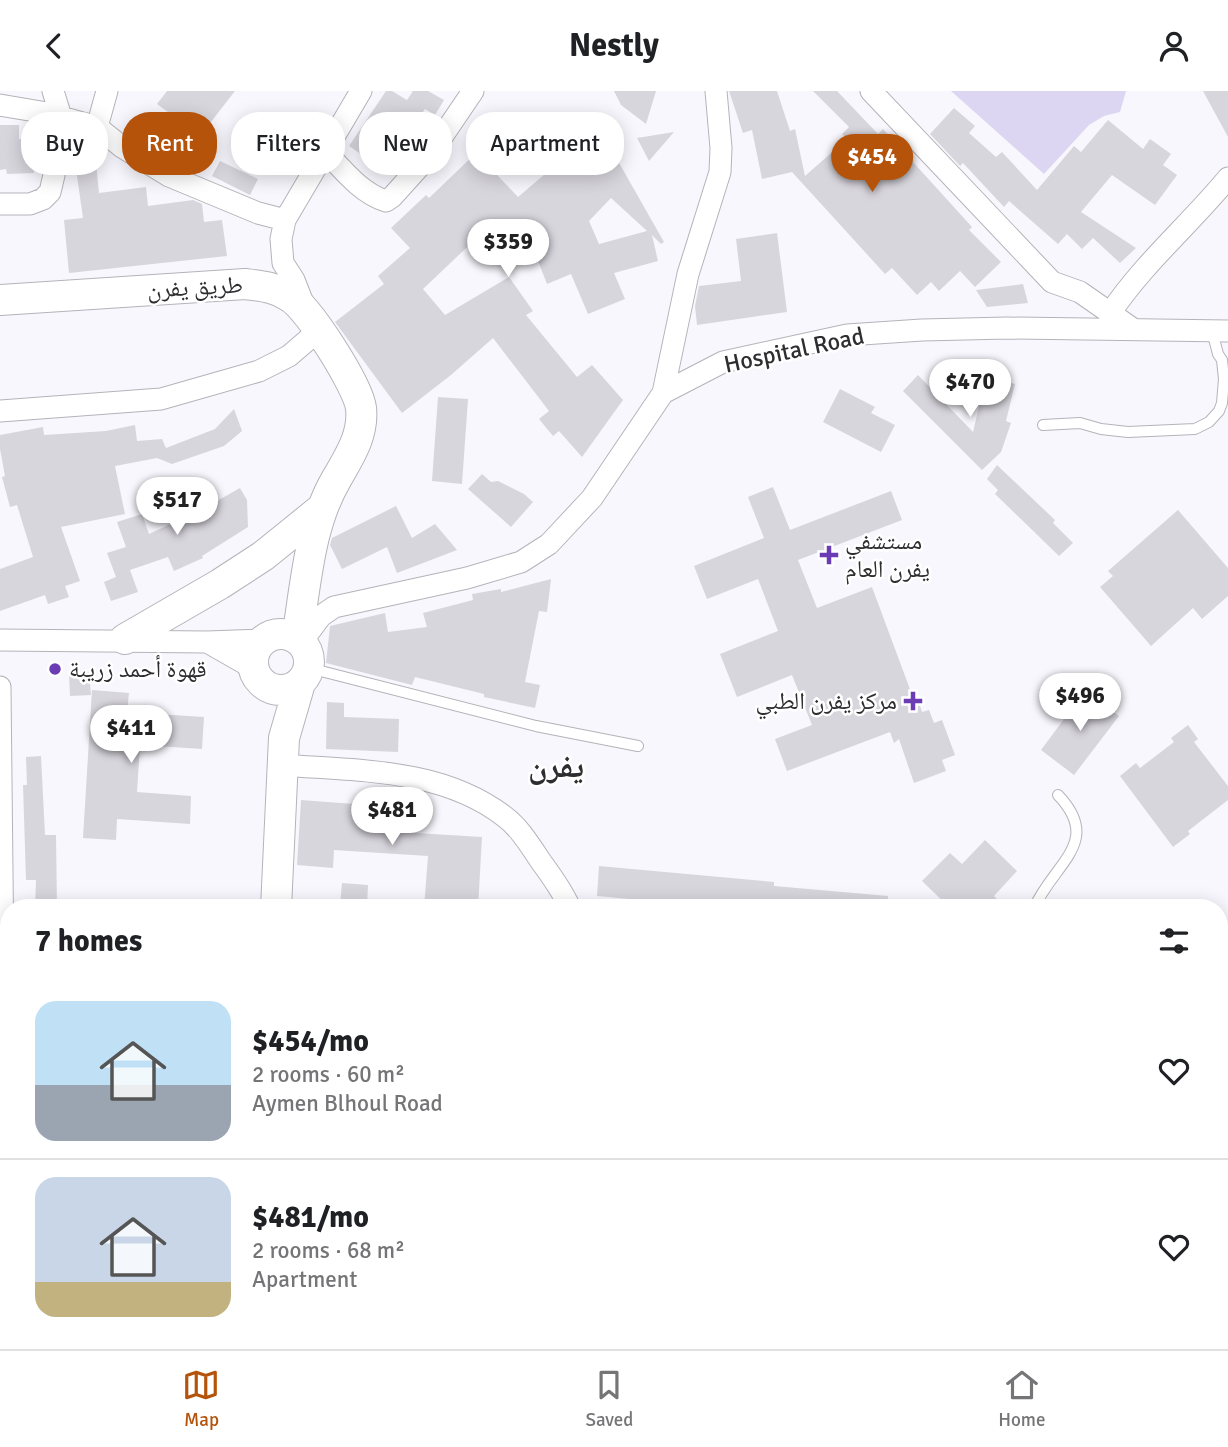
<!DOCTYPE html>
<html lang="en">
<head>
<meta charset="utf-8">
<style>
  body { margin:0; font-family:Signika,"Noto Naskh Arabic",sans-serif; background:#f2f2f2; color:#202124; height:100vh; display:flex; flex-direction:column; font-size:26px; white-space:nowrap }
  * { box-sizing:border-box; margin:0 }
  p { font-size:23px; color:#757577 }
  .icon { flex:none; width:38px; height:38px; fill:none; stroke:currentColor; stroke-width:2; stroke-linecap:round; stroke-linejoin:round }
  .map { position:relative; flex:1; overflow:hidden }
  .panel { position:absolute; left:0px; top:808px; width:1228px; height:450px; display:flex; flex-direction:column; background:#fff; border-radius:28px 28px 0 0; box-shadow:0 4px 18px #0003 }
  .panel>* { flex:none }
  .banner { position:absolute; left:21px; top:21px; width:700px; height:63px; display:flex; gap:14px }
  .price { position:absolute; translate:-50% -60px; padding:0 16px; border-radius:24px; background:#fff; color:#222; font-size:23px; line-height:46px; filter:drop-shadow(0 2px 4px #0008) }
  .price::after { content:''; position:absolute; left:50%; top:42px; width:21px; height:16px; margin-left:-10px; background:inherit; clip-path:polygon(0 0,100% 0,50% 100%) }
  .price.on { background:#b45309; color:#fff }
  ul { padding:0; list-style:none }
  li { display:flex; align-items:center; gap:21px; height:175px; padding:0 35px }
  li+li { border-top:2px solid #e0e0e0 }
  li span { display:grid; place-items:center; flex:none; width:196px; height:140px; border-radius:21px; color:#555 }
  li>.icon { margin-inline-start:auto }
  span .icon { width:84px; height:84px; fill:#fffc; stroke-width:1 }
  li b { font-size:30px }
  h2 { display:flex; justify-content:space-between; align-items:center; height:84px; padding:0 35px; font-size:30px }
  .tag { padding:0 24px; border-radius:28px; background:#fff; box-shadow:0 4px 18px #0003; font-size:24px; line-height:63px }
  .tag.on { background:#b45309; color:#fff }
  header { display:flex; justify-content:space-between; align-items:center; height:91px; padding:0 35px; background:#fff; font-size:32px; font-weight:800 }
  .menu { display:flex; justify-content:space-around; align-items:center; height:98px; border-top:2px solid #e0e0e0; background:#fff; font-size:19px; color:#757577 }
  .menu a { display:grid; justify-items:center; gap:4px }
  .menu .on { color:#b45309 }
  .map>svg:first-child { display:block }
</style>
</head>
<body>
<header><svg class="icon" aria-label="back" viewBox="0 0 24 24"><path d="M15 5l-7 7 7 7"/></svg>Nestly<svg class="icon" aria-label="person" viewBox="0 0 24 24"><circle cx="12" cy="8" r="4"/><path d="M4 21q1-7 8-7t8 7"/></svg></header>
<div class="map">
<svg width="1228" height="1258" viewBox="0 0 1228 1258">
  <rect width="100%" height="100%" fill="#f8f7fd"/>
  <path fill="#ddd6f2" d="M951 0H1126L1120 21 1104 25 1089 34 1044 83Z"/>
  <path fill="#d8d6dd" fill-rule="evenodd" d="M167 0H235L200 45 157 13Z
    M386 0H392L407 9 413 0H428L444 9 435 24 425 18 384 79 349 55Z
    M614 0H656L646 33 621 14Z
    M729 0H777L790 40 795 38 805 85 847 48 842 43 849 36 813 0H837L878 43 883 38 972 136 969 139 1001 171 975 196 960 180 939 200 931 191 917 204 892 177 885 183 792 81 762 88 752 39 743 42Z
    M1203 0H1228V46Z
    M954 17 975 35 969 42 996 66 1002 61 1037 99 1074 55 1081 61 1108 29 1143 58 1150 48 1171 63 1163 74 1177 84 1155 114 1112 84 1081 121 1136 157 1120 172 1093 147 1082 158 1067 143 1058 153 1009 110 1004 116 963 72 960 75 930 43Z
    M560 29 598 69 610 56 664 151 661 153 652 144 658 170 614 182 625 208 588 223 571 183 547 193 533 157 512 175 483 141 423 198 445 224 509 186 533 220 526 224 577 286 592 274 623 309 582 366 559 340 553 345 539 328 549 320 493 247 451 284 402 322 335 231 384 193 378 185 410 157 391 137 426 104 429 107 476 62 518 106 552 77 525 48ZM611 107 647 140 599 153 589 130Z
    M0 34H19V48L33 47 34 82 7 83 6 78 0 79Z
    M674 41 649 70 637 47Z
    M81 53 95 61 99 102 146 96 148 115 193 109 202 113 204 131 222 129 227 165 69 182 64 129 83 127 76 78H68L71 54Z
    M220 70 258 88 250 104 212 85Z
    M777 142 787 221 697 234 695 215 699 195 741 190 736 148Z
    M1023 193 1028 212 987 216 976 199Z
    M918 284 973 341 986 286 1015 293 1006 330 1011 332 1001 361 982 379 903 300Z
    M840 298 875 316 871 322 895 334 881 361 823 331Z
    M438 306 468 308 462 393 432 390Z
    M234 318 242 340 224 355 172 373 157 367 115 375 125 423 61 436 80 490 65 495 69 506 48 513 45 504 0 520V478L33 466 17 414 10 416 2 386 5 385 0 358V344L43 336 44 344 106 340 135 334 137 350 162 348 166 357 215 338Z
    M997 374 1055 429 1053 432 1073 452 1059 465 995 403 998 399 987 388Z
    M482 383 491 391 498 390 524 403 533 411 511 436 468 398Z
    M208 395 217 410 240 397 247 409 248 436 202 465 203 467 174 480 168 466 130 479 138 501 111 510 104 491 116 486 107 462 126 456 117 431 142 423 149 443 188 425 180 411Z
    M773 396 790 439 891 400 902 429 798 469 817 517 872 496 914 609 918 608 922 621 929 619 934 632 942 629 955 664 942 669 946 680 914 692 899 648 894 652 890 641 787 680 775 648 812 634 792 584 737 606 720 563 778 540 758 488 707 508 694 475 764 447 748 406Z
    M396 415 412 447 435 433 457 459 397 482 387 456 342 478 330 454 332 447Z
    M1178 419 1228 477V505L1202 528 1193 517 1151 555 1100 496 1113 485 1108 480Z
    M551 488 547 521 539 520 525 591 540 594 535 617 484 606V603L415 586 412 594 326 572 330 535 385 522 388 541 427 536 423 522 473 509 472 503 501 498V501Z
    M89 581 91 604 70 605 69 582Z
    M92 599 129 602 127 621 204 626 202 658 140 654 137 701 191 705 190 733 117 728 116 749 83 747Z
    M1085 600 1119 625 1074 684 1041 659Z
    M327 611 344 612V626L399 628 398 661 326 658Z
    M1188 634 1198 648 1194 651 1228 695V709L1188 740 1190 743 1173 756 1120 685 1136 672 1140 677 1174 651 1171 647Z
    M41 665 45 744H56L57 817H35L36 789H26L23 694H27L26 666Z
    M301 709 380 715V710L400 711 399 741 482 746 478 817H424L428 765 334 759 333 777 297 774Z
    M985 749 1017 780 994 805 1006 817H950L922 790 950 762 962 773Z
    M599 775 774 791V795L888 805 887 817H724L597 805Z
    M342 792 368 794 367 816 340 814Z"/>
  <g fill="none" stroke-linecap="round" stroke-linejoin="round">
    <defs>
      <path id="service" d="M1043 334 1080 332 1101 338 1128 341 1195 338 1209 331 1219 320 1222 312 1224 288 1222 269 1218 263 1212 240
        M309 577 536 635 638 655
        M1034 817C1054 772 1103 751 1058 704"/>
      <path id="minor" d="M871 0 1052 191 1080 201 1133 238
        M0 14 47 22 97 36 122 56 169 85 258 122 285 129
        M97 36 107 0
        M325 60C343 79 361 102 386 110L392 106 429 65 473 0
        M0 113H30L43 108 50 101 54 84 61 26 53 0
        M305 217 294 189 283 172 281 148 285 129 361 0
        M1111 221C1144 172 1190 133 1228 87
        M663 302 688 183 720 81 721 57 716 0
        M0 320 161 308 259 280 289 265 318 240
        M0 549 207 551 264 549
        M209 552 253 577
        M301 552 321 525 334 516 467 487 521 471 549 453 592 407 663 302 723 271 847 244 922 239 1007 237 1228 240
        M0 596 3 873 9 989
        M282 674C357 680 442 677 505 726 520 737 531 756 542 772 553 787 563 801 570 817
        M541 1250 543 1258"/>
      <path id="secondary" d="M0 209 245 193C261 195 276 196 290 206 309 217 358 295 361 317 364 344 349 366 337 387 309 434 306 493 297 547
        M253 571a28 28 0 1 1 56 0a28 28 0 1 1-56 0Z
        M125 548 220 493 263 465 320 419
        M276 817 284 647 300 592
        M1220 1083 1228 1091
        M238 1258V1250
        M260 1258V1250"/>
    </defs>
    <use href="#service" stroke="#b5b3b9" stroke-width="12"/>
    <use href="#minor" stroke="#b5b3b9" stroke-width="23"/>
    <use href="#secondary" stroke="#b5b3b9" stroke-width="32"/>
    <use href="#service" stroke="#fff" stroke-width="10"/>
    <use href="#minor" stroke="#fff" stroke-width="21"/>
    <use href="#secondary" stroke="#fff" stroke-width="30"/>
  </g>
  <g fill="#6c3cb4" stroke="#fff" stroke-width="2.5">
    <path d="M825.5 453.5h7v7h7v7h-7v7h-7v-7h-7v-7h7z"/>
    <circle cx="55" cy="578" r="7"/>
    <path d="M909.5 599.5h7v7h7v7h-7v7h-7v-7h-7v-7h7z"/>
  </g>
  <g text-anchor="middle" stroke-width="5" stroke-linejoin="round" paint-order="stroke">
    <g font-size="24" fill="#2e2e30" stroke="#fff">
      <text transform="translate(195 196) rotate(-3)" y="8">طريق يفرن</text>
      <text transform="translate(794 259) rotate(-12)" y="8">Hospital Road</text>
    </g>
    <g font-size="24" fill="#2e2e30" stroke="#fff" text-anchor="start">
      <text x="845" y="458">مستشفي<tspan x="845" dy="28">يفرن العام</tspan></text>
      <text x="69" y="586">قهوة أحمد زريبة</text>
      <text x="897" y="618" text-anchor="end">مركز يفرن الطبي</text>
    </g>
    <g font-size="32" font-weight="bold" fill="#2e2e30" stroke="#fff">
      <text x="556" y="686">يفرن</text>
    </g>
  </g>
</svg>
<b class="price on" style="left:872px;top:103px">$454</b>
<b class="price" style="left:508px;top:188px">$359</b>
<b class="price" style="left:970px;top:328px">$470</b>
<b class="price" style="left:177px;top:446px">$517</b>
<b class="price" style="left:1080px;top:642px">$496</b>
<b class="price" style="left:131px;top:674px">$411</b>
<b class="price" style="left:392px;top:756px">$481</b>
<div class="banner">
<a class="tag">Buy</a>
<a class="tag on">Rent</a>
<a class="tag">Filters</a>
<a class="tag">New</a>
<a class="tag">Apartment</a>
</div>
<section class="panel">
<h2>7 homes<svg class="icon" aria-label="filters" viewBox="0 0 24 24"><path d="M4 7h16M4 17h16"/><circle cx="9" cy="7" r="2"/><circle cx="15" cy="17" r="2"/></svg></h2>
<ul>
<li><span style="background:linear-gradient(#bfe0f5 60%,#9aa5b1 0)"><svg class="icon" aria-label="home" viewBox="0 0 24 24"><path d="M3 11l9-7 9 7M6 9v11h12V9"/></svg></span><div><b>$454/mo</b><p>2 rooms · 60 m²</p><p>Aymen Blhoul Road</p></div><svg class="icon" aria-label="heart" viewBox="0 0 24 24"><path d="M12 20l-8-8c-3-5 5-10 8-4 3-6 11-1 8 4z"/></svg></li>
<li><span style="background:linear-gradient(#c9d6e8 75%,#c2b280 0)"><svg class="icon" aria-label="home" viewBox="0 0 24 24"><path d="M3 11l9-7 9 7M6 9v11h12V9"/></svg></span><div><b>$481/mo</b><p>2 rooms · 68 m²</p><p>Apartment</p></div><svg class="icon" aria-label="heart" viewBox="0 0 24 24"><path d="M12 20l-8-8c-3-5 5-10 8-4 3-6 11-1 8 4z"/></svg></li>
</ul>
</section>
</div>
<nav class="menu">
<a class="on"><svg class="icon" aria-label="map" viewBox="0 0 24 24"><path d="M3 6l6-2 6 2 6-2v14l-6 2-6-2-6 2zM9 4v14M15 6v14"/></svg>Map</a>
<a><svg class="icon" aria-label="saved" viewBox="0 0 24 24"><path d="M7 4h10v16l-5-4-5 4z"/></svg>Saved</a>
<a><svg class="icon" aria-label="home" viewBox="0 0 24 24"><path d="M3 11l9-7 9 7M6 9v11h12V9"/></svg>Home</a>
</nav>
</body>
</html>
